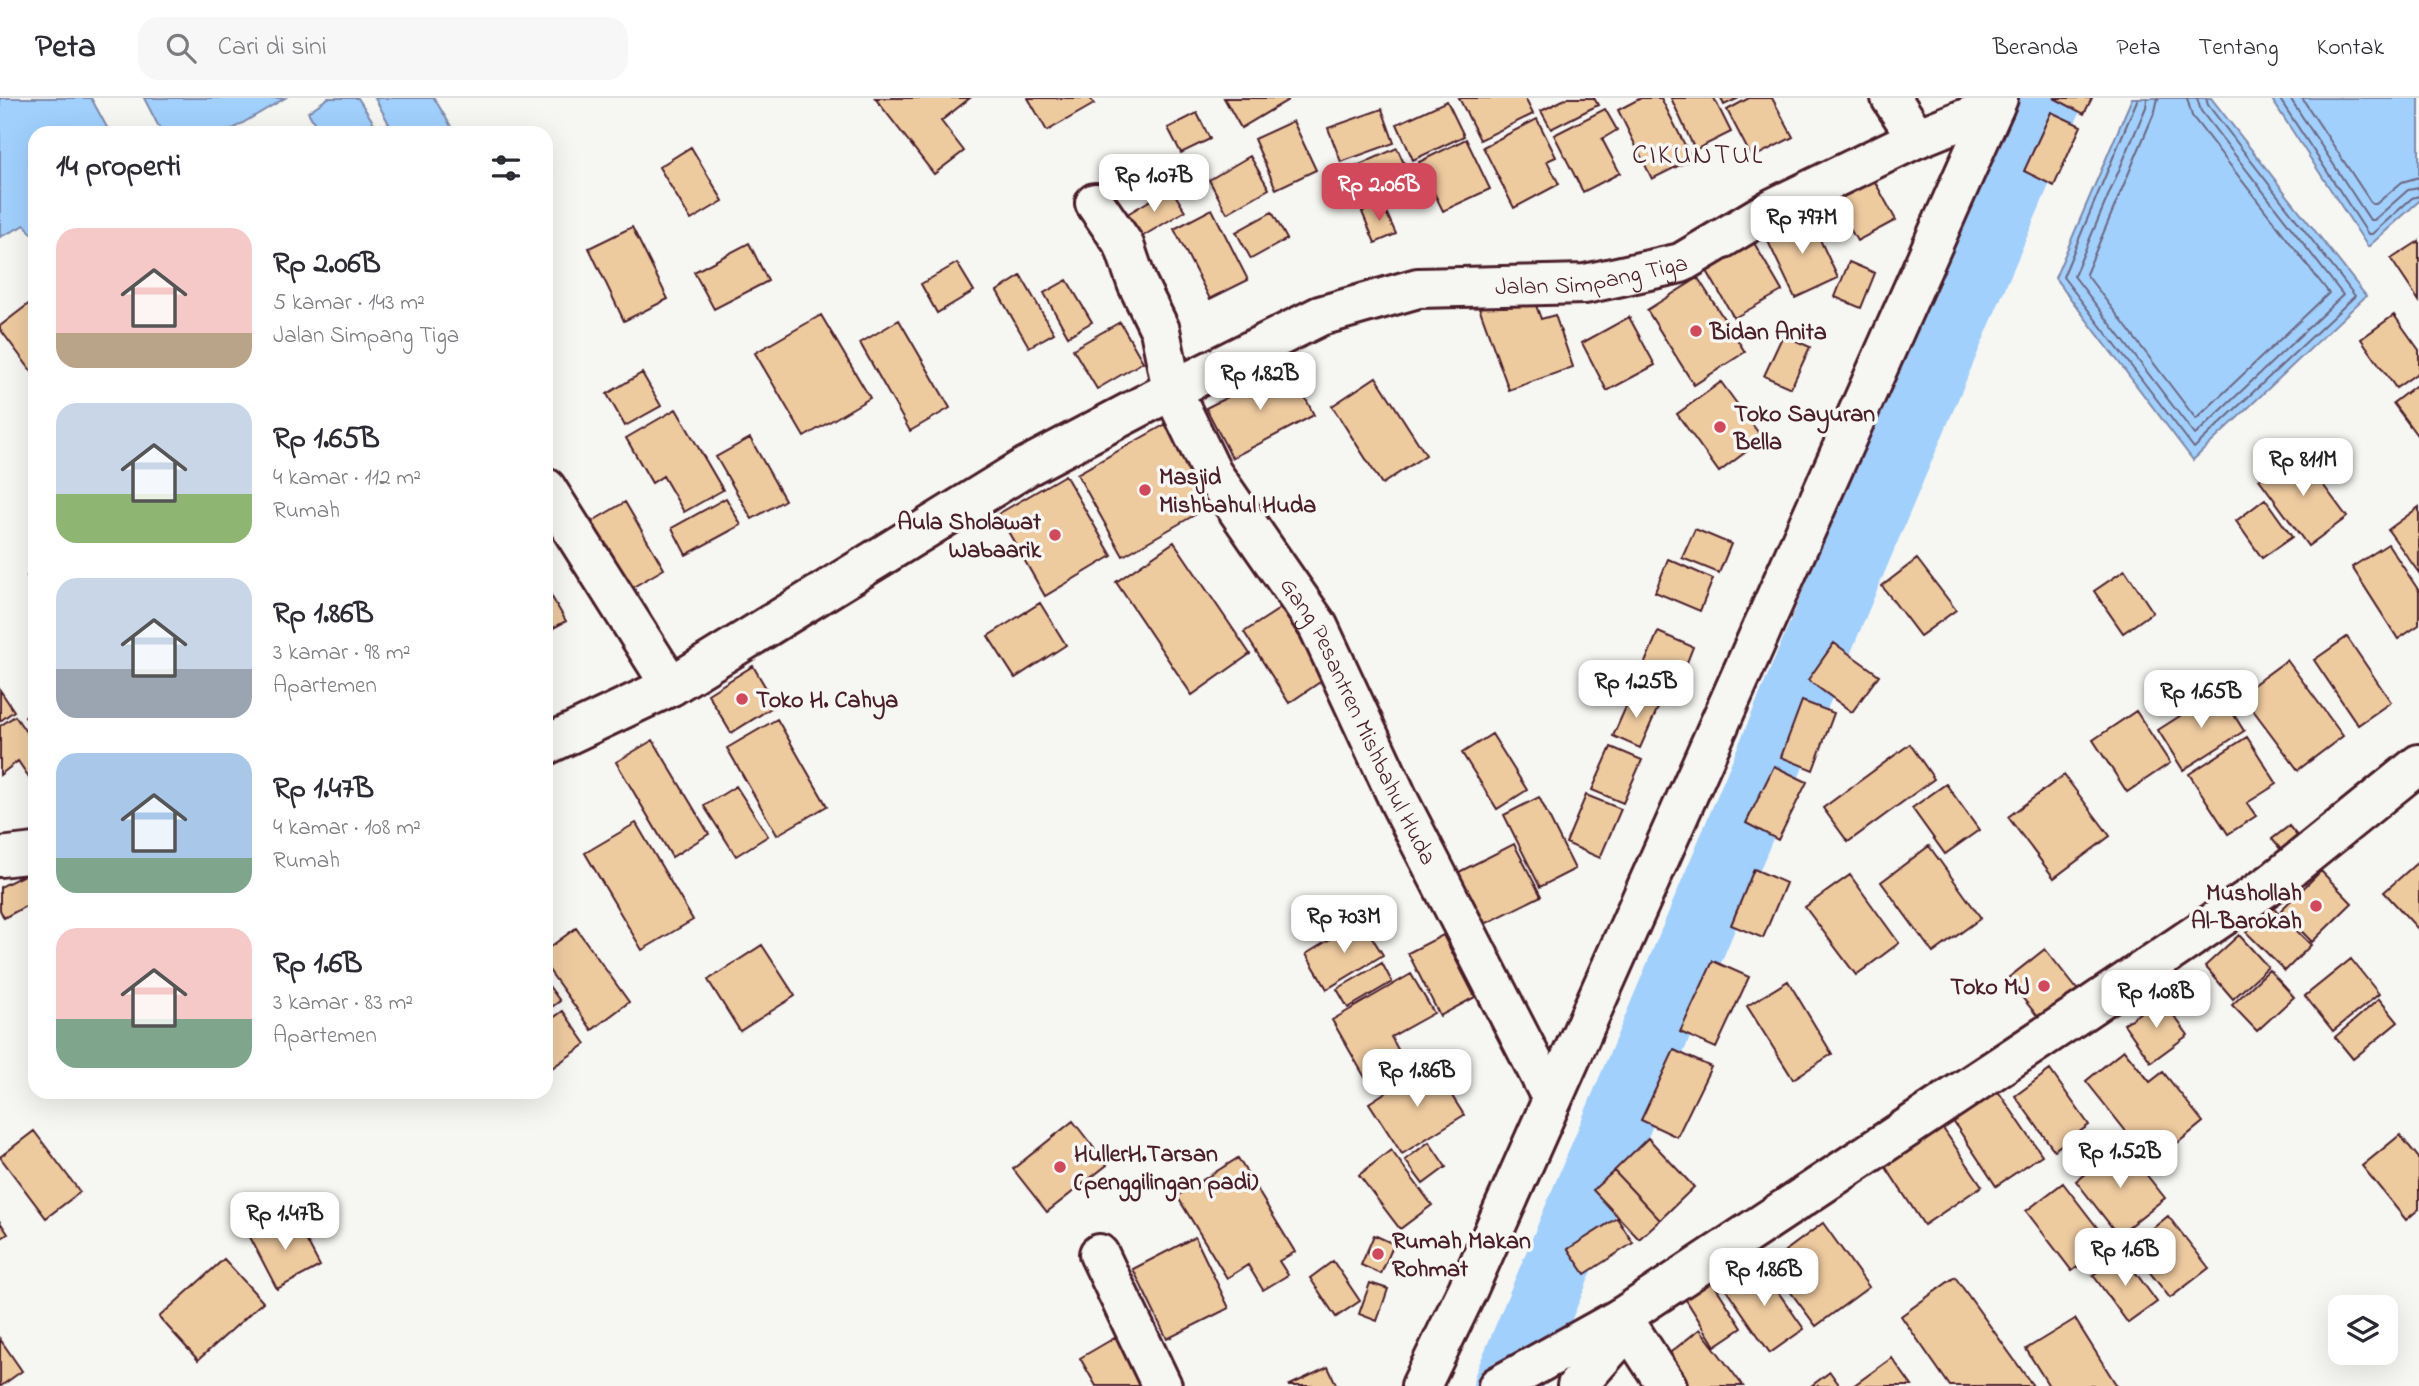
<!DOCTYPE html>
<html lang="id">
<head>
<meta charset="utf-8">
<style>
  body { margin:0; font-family:"Indie Flower",sans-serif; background:#f7f7f7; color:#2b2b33; height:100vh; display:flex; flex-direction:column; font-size:26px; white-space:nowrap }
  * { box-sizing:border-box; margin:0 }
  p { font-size:23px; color:#7c7c81 }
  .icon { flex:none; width:38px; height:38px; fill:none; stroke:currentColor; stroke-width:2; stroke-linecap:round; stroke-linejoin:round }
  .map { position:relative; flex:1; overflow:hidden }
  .drawer { position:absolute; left:28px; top:28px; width:525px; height:973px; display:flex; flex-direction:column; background:#fff; border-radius:21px; box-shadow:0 7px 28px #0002 }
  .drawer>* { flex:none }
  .buttons { position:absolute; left:2328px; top:1197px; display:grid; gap:14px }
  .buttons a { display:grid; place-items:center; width:70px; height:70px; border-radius:14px; background:#fff; box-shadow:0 7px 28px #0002; font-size:35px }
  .price { position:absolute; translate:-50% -60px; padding:0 16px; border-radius:14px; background:#fff; color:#222; font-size:23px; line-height:46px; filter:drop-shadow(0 2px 4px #0008) }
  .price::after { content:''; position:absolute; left:50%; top:42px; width:21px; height:16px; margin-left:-10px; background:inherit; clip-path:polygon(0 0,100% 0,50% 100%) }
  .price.active { background:#d1495b; color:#fff }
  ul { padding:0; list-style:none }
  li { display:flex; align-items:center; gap:21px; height:175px; padding:0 28px }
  li span { display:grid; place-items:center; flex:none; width:196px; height:140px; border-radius:21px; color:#555 }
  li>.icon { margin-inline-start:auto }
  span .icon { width:84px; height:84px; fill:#fffc; stroke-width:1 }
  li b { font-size:30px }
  h2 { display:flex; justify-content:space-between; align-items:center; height:84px; padding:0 28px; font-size:30px }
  header { display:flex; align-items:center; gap:42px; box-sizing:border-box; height:98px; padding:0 35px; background:#fff; border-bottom:2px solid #e1e1e2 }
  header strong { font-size:33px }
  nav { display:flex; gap:38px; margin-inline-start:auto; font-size:24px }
  .search { width:490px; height:63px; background:#f7f7f7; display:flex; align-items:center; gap:18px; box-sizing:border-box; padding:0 24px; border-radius:21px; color:#7c7c81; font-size:26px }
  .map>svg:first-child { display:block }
</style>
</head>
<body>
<header>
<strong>Peta</strong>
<div class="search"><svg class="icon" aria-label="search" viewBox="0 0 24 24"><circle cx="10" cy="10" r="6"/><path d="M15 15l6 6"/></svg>Cari di sini</div>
<nav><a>Beranda</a><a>Peta</a><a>Tentang</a><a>Kontak</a></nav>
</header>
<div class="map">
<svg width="2419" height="1288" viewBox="0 0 2419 1288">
  <rect width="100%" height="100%" fill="#f6f6f2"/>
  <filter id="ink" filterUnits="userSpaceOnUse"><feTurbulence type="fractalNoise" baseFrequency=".0143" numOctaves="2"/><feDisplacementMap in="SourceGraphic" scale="14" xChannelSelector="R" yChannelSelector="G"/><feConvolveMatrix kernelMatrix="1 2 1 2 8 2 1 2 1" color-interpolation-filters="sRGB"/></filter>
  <g filter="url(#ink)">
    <path fill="#a1d0fd" stroke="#7e89a9" stroke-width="2" d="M0 0H91L110 35H35V140L25 127 0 139Z
      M144 0H285L226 35H162Z
      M328 0H358L380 35H320L308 14Z
      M375 0H434L455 35H394Z
      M2132 0H2211L2366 198 2193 362 2055 180Z
      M2271 0H2419V103L2368 149Z"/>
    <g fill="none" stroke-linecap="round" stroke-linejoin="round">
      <path stroke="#6d667f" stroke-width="2" d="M2138 0 2063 179 2194 350 2355 198 2208 7 2206 0
        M2147 0 2146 9 2074 178 2195 337 2343 197 2201 13 2197 0
        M2158 0 2155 13 2086 176 2196 321 2329 195 2192 18 2187 0
        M2279 0 2368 136H2372L2412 100 2419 98
        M2290 0 2370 122H2374L2408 92 2419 90
        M2302 0 2372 106H2376L2402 84 2419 79"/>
      <path stroke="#a1d0fd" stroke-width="68" d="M1507 1288 1844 483 2049 0"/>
    </g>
    <path fill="#eeca9f" stroke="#4a1f2b" stroke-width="2" d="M875 0H970L941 23 964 53 934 76Z
      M1028 0H1090L1094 6 1047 33Z
      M1224 0H1287L1288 2 1241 30Z
      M1459 0H1525L1533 16 1480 42Z
      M1567 0H1594L1598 7 1551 31 1541 13Z
      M1641 0H1661L1692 61 1652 81 1618 12Z
      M1671 0H1714L1731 34 1695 52Z
      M1721 0H1739L1724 7Z
      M1749 0H1772L1793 39 1752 60 1727 12Z
      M2054 0H2092L2084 16Z
      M1447 3 1464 38 1413 62 1397 26Z
      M1382 11 1394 45 1341 64 1328 30Z
      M1605 11 1617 32 1602 41 1620 75 1583 94 1554 37Z
      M2051 14 2081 28 2054 88 2024 73Z
      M1197 15 1210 41 1181 55 1168 30Z
      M1537 21 1556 59 1547 63 1559 86 1514 110 1483 49Z
      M1293 23 1316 72 1276 91 1254 41Z
      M1466 41 1490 91 1443 113 1419 64Z
      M691 49 723 103 691 122 659 69Z
      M1397 50 1412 83 1363 106 1348 72Z
      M1250 58 1269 91 1227 115 1209 82Z
      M1870 75 1896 122 1857 143 1831 97Z
      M1171 90 1185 113 1138 141 1124 118Z
      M1382 105 1396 136 1375 145 1362 114Z
      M1212 111 1248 182 1210 201 1174 131Z
      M1272 114 1287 141 1251 161 1236 134Z
      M1808 116 1838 180 1795 200 1765 137Z
      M632 129 668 201 624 223 589 150Z
      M1750 138 1782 193 1734 220 1703 166Z
      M2419 143V203L2391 161Z
      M749 145 768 183 714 211 694 174Z
      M1849 164 1875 175 1861 210 1835 199Z
      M957 165 974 193 937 215 921 186Z
      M1021 178 1054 235 1029 249 997 193Z
      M1698 180 1745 254 1694 287 1647 212Z
      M1067 182 1092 224 1068 238 1044 195Z
      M1530 191 1541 221 1555 217 1573 269 1509 292 1479 209Z
      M35 201V278L0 231V228Z
      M821 217 870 300 804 339 755 255Z
      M2394 217 2419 252V274L2396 290 2361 241Z
      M1629 219 1655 267 1607 293 1582 245Z
      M899 222 950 310 910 333 860 245Z
      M1120 224 1143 264 1097 291 1073 251Z
      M1783 237 1810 249 1791 290 1764 278Z
      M1289 268 1314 317 1232 360 1206 310Z
      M642 275 661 308 625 328 607 296Z
      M1376 279 1426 357 1382 386 1332 308Z
      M1721 284 1763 341 1719 374 1677 316Z
      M2419 285V340L2393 305Z
      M676 311 723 392 684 414 663 378 652 385 626 340Z
      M1166 326 1212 407 1123 458 1077 376Z
      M750 340 785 402 752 421 716 359Z
      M2298 353 2347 419 2308 448 2259 381Z
      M1065 377 1112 458 1045 498 998 416Z
      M726 400 741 427 686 457 672 430Z
      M2265 401 2292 439 2262 460 2236 423Z
      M625 404 664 471 623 495 584 428Z
      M2419 409V475L2388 432Z
      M1695 431 1731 446 1719 475 1682 460Z
      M1174 444 1250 556 1192 597 1116 484Z
      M2388 446 2419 493V527L2398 541 2352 469Z
      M1668 461 1713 481 1700 513 1655 494Z
      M1917 461 1956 512 1920 538 1882 488Z
      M2125 472 2153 514 2123 535 2094 493Z
      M35 473V491L27 478Z
      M546 489 566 523 546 534Z
      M1040 505 1066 547 1015 580 988 538Z
      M1281 510 1326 580 1289 605 1244 534Z
      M1658 534 1693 549 1680 582 1644 567Z
      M2347 539 2391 604 2358 627 2314 562Z
      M1834 545 1879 577 1852 614 1808 582Z
      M2287 562 2343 638 2298 672 2241 596Z
      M753 568 776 607 731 635 708 596Z
      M0 592 14 613 0 623Z
      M1633 593 1660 605 1640 650 1613 638Z
      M2219 593 2244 633 2183 672 2158 632Z
      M1802 603 1834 615 1813 672 1781 659Z
      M35 612V633L25 619Z
      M2136 613 2170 665 2127 694 2093 642Z
      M15 618 35 647V688L18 663 0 677V628Z
      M777 621 827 708 777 737 727 650Z
      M1492 636 1527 692 1497 711 1462 655Z
      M2247 639 2277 686 2247 705 2256 718 2228 736 2189 676Z
      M653 642 709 736 672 759 616 664Z
      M1910 646 1934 681 1848 744 1823 710Z
      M1611 649 1642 662 1623 705 1592 692Z
      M1774 668 1807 684 1778 742 1746 725Z
      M2064 677 2110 738 2054 780 2008 719Z
      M1946 686 1979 732 1945 756 1912 710Z
      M736 688 768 738 736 758 704 708Z
      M1586 697 1621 711 1600 760 1566 745Z
      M1539 699 1575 771 1540 789 1504 717Z
      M636 725 693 822 642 852 585 755Z
      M2289 728 2304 746 2287 759 2272 741Z
      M1514 746 1541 798 1479 829 1453 777Z
      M1929 748 1981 820 1933 855 1881 784Z
      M2419 763V832L2384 794Z
      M1754 771 1786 785 1763 840 1731 827Z
      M2321 773 2352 805 2312 844 2281 812Z
      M26 776 35 793V803L4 820 0 812V789Z
      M1850 777 1899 845 1856 877 1805 809Z
      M2272 808 2311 847 2285 873 2246 834Z
      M1361 822 1383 857 1327 891 1306 856Z
      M576 830 629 904 592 932 546 868V852Z
      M1443 837 1475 899 1440 918 1408 855Z
      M2239 837 2268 869 2233 901 2205 868Z
      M762 847 795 898 740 933 708 882Z
      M2045 851 2080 895 2043 925 2007 881Z
      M2351 861 2379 896 2333 933 2305 898Z
      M1713 863 1749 879 1716 950 1680 934Z
      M1382 865 1392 884 1348 910 1337 891Z
      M2269 872 2294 899 2257 933 2232 907Z
      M1411 876 1434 915 1391 939 1408 969 1371 990 1332 922Z
      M1788 883 1832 956 1793 981 1747 908Z
      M546 884 560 903 546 913Z
      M2161 900 2188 937 2151 964 2124 926Z
      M2379 901 2398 924 2353 961 2335 939Z
      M563 913 586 946 546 974V925Z
      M1674 952 1711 969 1677 1039 1641 1022Z
      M2124 952 2150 984 2163 974 2203 1024 2152 1066 2086 983Z
      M1431 965 1464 1017 1402 1056 1369 1005Z
      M2050 972 2089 1027 2054 1052 2015 998Z
      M1993 986 2042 1057 1996 1088 1949 1017Z
      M1073 1023 1107 1067 1047 1114 1013 1071Z
      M1942 1029 1982 1088 1924 1127 1885 1068Z
      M34 1033 80 1094 46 1120 0 1059Z
      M2400 1037 2419 1060V1111L2406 1122 2362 1068Z
      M1648 1040 1694 1089 1660 1122 1614 1073Z
      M1429 1044 1446 1069 1423 1086 1405 1062Z
      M2122 1046 2165 1100 2118 1137 2076 1083Z
      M1391 1052 1432 1107 1400 1131 1359 1077Z
      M1238 1060 1295 1154 1279 1163 1288 1177 1263 1192 1248 1167 1227 1180 1177 1098Z
      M1614 1073 1660 1122 1639 1141 1593 1092Z
      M2063 1085 2109 1145 2072 1173 2026 1113Z
      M293 1117 320 1168 277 1191 250 1139Z
      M2168 1118 2209 1170 2170 1200 2130 1149Z
      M1617 1120 1633 1145 1585 1176 1568 1151Z
      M0 1124 8 1136 0 1141Z
      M1823 1125 1869 1189 1816 1228 1769 1165Z
      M1374 1137 1394 1146 1381 1176 1361 1167Z
      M1195 1139 1229 1210 1167 1241 1133 1171Z
      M2122 1156 2157 1204 2128 1225 2093 1177Z
      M224 1161 263 1204 198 1262 159 1219Z
      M1333 1163 1360 1203 1336 1219 1310 1180Z
      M1757 1164 1804 1231 1770 1255 1724 1188Z
      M1955 1179 2033 1288H1950L1901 1218Z
      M1710 1180 1742 1230 1715 1248 1683 1197Z
      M1370 1185 1388 1191 1377 1223 1359 1216Z
      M2075 1221 2117 1288H2049L2026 1251Z
      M1700 1231 1743 1288H1689L1666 1258Z
      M1116 1239 1144 1288H1096L1080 1260Z
      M0 1241 22 1273 1 1288H0Z
      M1892 1260 1912 1288H1853Z
      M1328 1269 1337 1288H1288Z
      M1830 1274 1840 1288H1811Z"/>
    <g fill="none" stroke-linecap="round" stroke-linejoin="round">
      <defs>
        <g id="minor">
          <path d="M1891 0 1917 40"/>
          <path id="s1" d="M1095 105 1124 147 1137 185 1160 232 1172 292 1212 375 1318 528 1400 705 1552 1001"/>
          <path d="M546 390 671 588"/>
          <path id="s2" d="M546 647 671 588 1026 369 1172 292 1320 218 1418 190 1585 186 1681 165 1775 109 1917 40 1994 9"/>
          <path d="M0 759 35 755"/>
          <path d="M1099 1156 1162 1288"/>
          <path d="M1622 1219 1667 1288"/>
          <path d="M1498 1288 1622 1219 2083 913 2272 785 2419 666"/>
          <path d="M1577 1288 1628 1230"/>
        </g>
        <path id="tertiary" d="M1421 1288 1468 1191 1998 0"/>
      </defs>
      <use href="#minor" stroke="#4a1f2b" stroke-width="44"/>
      <use href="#tertiary" stroke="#4a1f2b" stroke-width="44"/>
      <use href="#minor" stroke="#f6f6f2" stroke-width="38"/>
      <use href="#tertiary" stroke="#f6f6f2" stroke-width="38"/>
    </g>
  </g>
  <g fill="#d1495b" stroke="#f6f6f2" stroke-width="2.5">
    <circle cx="1696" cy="233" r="7"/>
    <circle cx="1720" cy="329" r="7"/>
    <circle cx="1145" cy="392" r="7"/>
    <circle cx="1055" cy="437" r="7"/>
    <circle cx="742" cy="601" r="7"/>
    <circle cx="2316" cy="808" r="7"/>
    <circle cx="2044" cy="888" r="7"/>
    <circle cx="1060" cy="1069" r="7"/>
    <circle cx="1378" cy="1156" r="7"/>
  </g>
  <g text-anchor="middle" stroke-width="7" stroke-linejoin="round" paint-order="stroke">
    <g font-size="24" fill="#4a1f2b" stroke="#f6f6f2">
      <text dy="8" stroke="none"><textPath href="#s2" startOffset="1162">Jalan Simpang Tiga</textPath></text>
      <text dy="8" stroke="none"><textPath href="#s1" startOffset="586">Gang Pesantren Mishbahul Huda</textPath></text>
    </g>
    <g font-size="24" font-weight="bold" fill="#4a1f2b" stroke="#f6f6f2" text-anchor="start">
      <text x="1710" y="241">Bidan Anita</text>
      <text x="1734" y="323">Toko Sayuran<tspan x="1734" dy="28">Bella</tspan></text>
      <text x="1159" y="386">Masjid<tspan x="1159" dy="28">Mishbahul Huda</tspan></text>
      <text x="1041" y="431" text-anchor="end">Aula Sholawat<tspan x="1041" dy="28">Wabaarik</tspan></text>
      <text x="756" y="609">Toko H. Cahya</text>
      <text x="2302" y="802" text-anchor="end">Mushollah<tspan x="2302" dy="28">Al-Barokah</tspan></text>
      <text x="2030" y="896" text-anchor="end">Toko MJ</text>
      <text x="1074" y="1063">HullerH.Tarsan<tspan x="1074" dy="28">(penggilingan padi)</tspan></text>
      <text x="1392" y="1150">Rumah Makan<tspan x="1392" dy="28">Rohmat</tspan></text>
    </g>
    <g font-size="28" letter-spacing="2" fill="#4a1f2b" stroke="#f6f6f2">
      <text x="1698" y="65">CIKUNTUL</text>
    </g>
  </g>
</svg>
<div class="buttons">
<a><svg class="icon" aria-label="layers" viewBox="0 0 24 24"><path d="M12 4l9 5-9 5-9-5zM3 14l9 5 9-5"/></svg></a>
</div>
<b class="price" style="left:1154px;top:116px">Rp 1.07B</b>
<b class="price active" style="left:1379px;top:125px">Rp 2.06B</b>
<b class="price" style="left:1802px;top:158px">Rp 797M</b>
<b class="price" style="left:1260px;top:314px">Rp 1.82B</b>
<b class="price" style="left:2303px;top:400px">Rp 811M</b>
<b class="price" style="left:1636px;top:622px">Rp 1.25B</b>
<b class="price" style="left:2201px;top:632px">Rp 1.65B</b>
<b class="price" style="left:1344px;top:857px">Rp 703M</b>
<b class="price" style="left:2156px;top:932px">Rp 1.08B</b>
<b class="price" style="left:1417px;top:1011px">Rp 1.86B</b>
<b class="price" style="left:2120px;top:1092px">Rp 1.52B</b>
<b class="price" style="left:285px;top:1154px">Rp 1.47B</b>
<b class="price" style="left:2125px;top:1190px">Rp 1.6B</b>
<b class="price" style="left:1764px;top:1210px">Rp 1.86B</b>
<section class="drawer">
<h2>14 properti<svg class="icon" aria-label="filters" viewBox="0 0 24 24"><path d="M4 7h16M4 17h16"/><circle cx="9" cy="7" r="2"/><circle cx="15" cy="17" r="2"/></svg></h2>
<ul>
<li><span style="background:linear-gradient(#f6c9c9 75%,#b9a48a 0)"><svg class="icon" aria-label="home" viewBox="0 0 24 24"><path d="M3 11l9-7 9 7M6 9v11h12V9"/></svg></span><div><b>Rp 2.06B</b><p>5 kamar · 143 m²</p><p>Jalan Simpang Tiga</p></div></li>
<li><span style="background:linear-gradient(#c9d6e8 65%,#8fb573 0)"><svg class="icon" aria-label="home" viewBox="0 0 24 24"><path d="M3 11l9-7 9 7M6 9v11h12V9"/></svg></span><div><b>Rp 1.65B</b><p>4 kamar · 112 m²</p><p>Rumah</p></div></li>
<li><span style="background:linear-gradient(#c9d6e8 65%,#9aa5b1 0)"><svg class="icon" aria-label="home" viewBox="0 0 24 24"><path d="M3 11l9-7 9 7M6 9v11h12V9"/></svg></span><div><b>Rp 1.86B</b><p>3 kamar · 98 m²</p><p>Apartemen</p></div></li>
<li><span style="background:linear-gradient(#a9c7e8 75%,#7fa58c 0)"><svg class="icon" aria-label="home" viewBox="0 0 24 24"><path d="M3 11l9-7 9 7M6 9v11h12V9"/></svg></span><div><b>Rp 1.47B</b><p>4 kamar · 108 m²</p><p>Rumah</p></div></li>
<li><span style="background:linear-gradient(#f6c9c9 65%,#7fa58c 0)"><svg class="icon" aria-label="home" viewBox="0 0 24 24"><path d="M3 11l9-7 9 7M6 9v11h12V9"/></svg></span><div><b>Rp 1.6B</b><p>3 kamar · 83 m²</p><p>Apartemen</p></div></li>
</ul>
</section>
</div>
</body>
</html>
